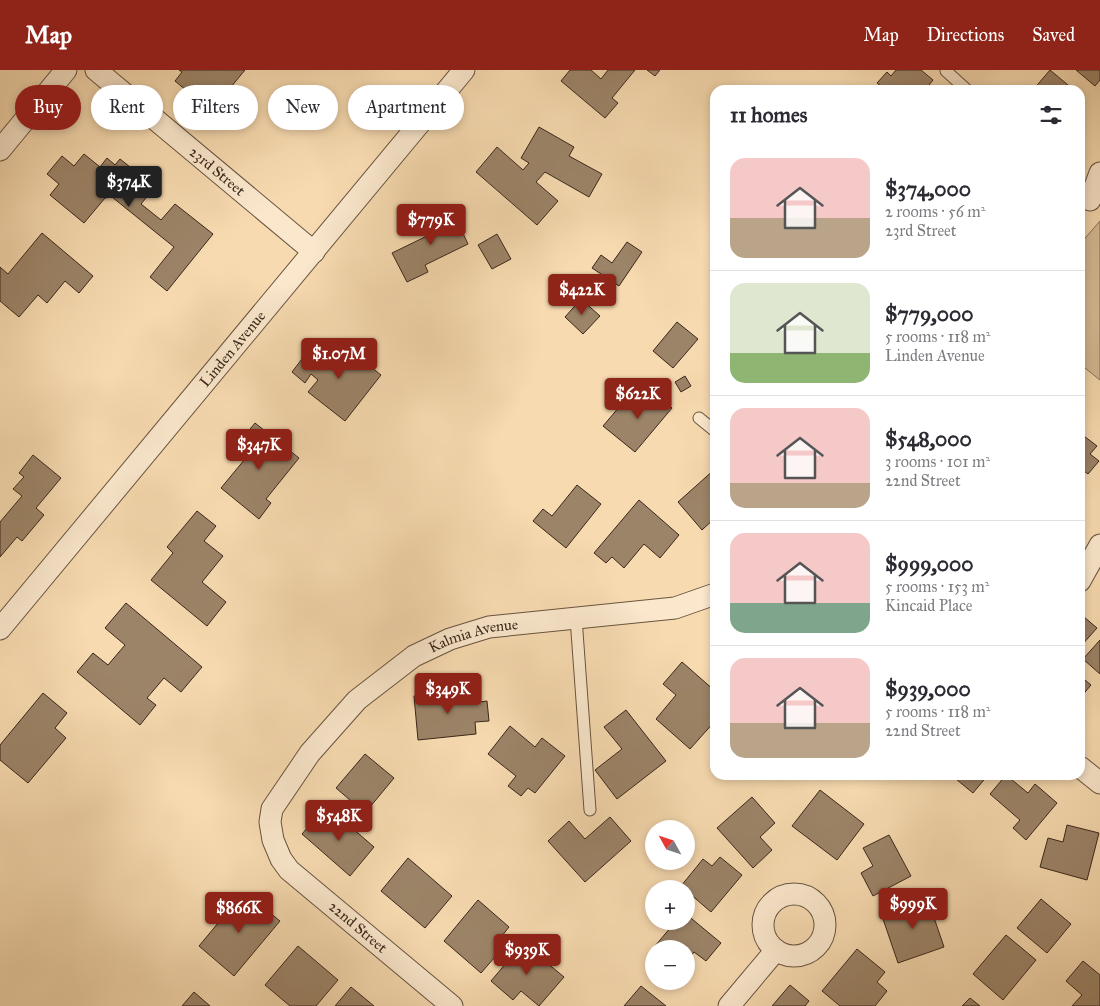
<!DOCTYPE html>
<html lang="en">
<head>
<meta charset="utf-8">
<style>
  body { margin:0; font-family:"IM FELL Great Primer",serif; background:#f2f2f3; color:#2b2b33; height:100vh; display:flex; flex-direction:column; font-size:19px; white-space:nowrap }
  * { box-sizing:border-box; margin:0 }
  p { font-size:16px; color:#7c7c81 }
  .icon { flex:none; width:28px; height:28px; fill:none; stroke:currentColor; stroke-width:2; stroke-linecap:round; stroke-linejoin:round }
  .map { position:relative; flex:1; overflow:hidden }
  .panel { position:absolute; left:710px; top:15px; width:375px; height:695px; display:flex; flex-direction:column; background:#fff; border-radius:15px; box-shadow:0 2px 8px #0003 }
  .panel>* { flex:none }
  .hud { position:absolute; left:15px; top:15px; width:475px; height:45px; display:flex; gap:10px }
  .needle { width:32px; rotate:310deg }
  .buttons { position:absolute; left:645px; top:750px; display:grid; gap:10px }
  .buttons a { display:grid; place-items:center; width:50px; height:50px; border-radius:50%; background:#fff; box-shadow:0 2px 8px #0003; font-size:25px }
  .price { position:absolute; translate:-50% -42px; padding:0 11px; border-radius:5px; background:#8f2418; color:#fff; font-size:16px; line-height:32px; filter:drop-shadow(0 1px 2px #0008) }
  .price::after { content:''; position:absolute; left:50%; top:30px; width:15px; height:11px; margin-left:-8px; background:inherit; clip-path:polygon(0 0,100% 0,50% 100%) }
  .price.selected { background:#222; color:#fff }
  ul { padding:0; list-style:none }
  li { display:flex; align-items:center; gap:15px; height:125px; padding:0 20px }
  li+li { border-top:1px solid #e1e1e2 }
  li span { display:grid; place-items:center; flex:none; width:140px; height:100px; border-radius:15px; color:#555 }
  li>.icon { margin-inline-start:auto }
  span .icon { width:60px; height:60px; fill:#fffc; stroke-width:1 }
  li b { font-size:21px }
  h2 { display:flex; justify-content:space-between; align-items:center; height:60px; padding:0 20px; font-size:21px }
  .pill { padding:0 18px; border-radius:22px; background:#fff; box-shadow:0 2px 8px #0003; font-size:18px; line-height:45px }
  .pill.selected { background:#8f2418; color:#fff }
  header { display:flex; align-items:center; gap:30px; box-sizing:border-box; height:70px; padding:0 25px; background:#8f2418; color:#fff }
  header strong { font-size:24px }
  nav { display:flex; gap:28px; margin-inline-start:auto; font-size:18px }
  .map>svg:first-child { display:block }
</style>
</head>
<body>
<header>
<strong>Map</strong>
<nav><a>Map</a><a>Directions</a><a>Saved</a></nav>
</header>
<div class="map">
<svg width="1100" height="936" viewBox="0 0 1100 936">
  <rect width="100%" height="100%" fill="#f7dab0"/>
  <filter id="stains"><feTurbulence type="fractalNoise" baseFrequency=".004" numOctaves="4"/><feColorMatrix values="0 0 0 0 .2 0 0 0 0 .09 0 0 0 0 .02 0 0 0 .5 -.17"/></filter>
  <radialGradient id="worn" r=".72"><stop offset=".6" stop-color="#630" stop-opacity="0"/><stop offset="1" stop-color="#630" stop-opacity=".3"/></radialGradient>
  <path fill="#d7bc97" stroke="#887259" d="M1100 151V310L1080 294V174Z"/>
  <path fill="#9c8468" stroke="#3a271b" d="M179 0H245L211 41 175 11 182 2Z
    M570 0H591L601 9 608 0H635L612 28 618 33 605 48 561 11Z
    M647 0H660L655 6Z
    M896 0H921L933 10 925 20H878L881 16 877 13 887 2 891 6Z
    M1050 0 1074 20H1033Z
    M1076 0H1100V10L1095 16Z
    M539 57 574 77 569 86 602 104 589 127 545 102 536 112 558 131 537 155 476 102 497 77 523 100 529 93 521 88Z
    M84 84 100 97 107 88 115 95 120 89 155 117 141 134 161 150 175 134 213 164 167 221 150 207 174 177 112 127 105 128 84 153 50 125 59 114 47 104 62 86 74 96Z
    M452 140 468 174 425 195 428 202 407 212 392 183 427 166 421 155Z
    M42 163 93 206 79 223 65 211 47 233 38 225 19 247 0 231V197L8 204Z
    M497 164 511 189 492 199 478 175Z
    M627 172 642 182 619 216 592 198 601 185 612 193Z
    M581 229 600 246 583 264 565 247Z
    M677 252 698 269 673 298 653 281Z
    M338 271 381 305 345 351 308 322 318 310 311 304 305 313 292 302 305 285 318 296Z
    M685 306 691 316 681 322 675 312Z
    M650 319 672 338 635 382 603 356 626 329 636 336Z
    M255 353 299 388 266 429 271 433 259 449 221 418 250 383 238 374Z
    M1080 363 1097 376 1090 384 1099 391 1088 404 1080 398Z
    M33 385 61 408 36 438 44 445 22 471 17 467 0 487V452L22 426 13 419 24 407 19 403Z
    M715 399V448L702 460 678 432Z
    M577 415 601 434 566 478 533 451 543 439 552 446Z
    M639 430 679 465 660 488 644 474 624 498 612 487 606 493 594 483Z
    M197 441 216 456 204 471 223 486 202 512 226 532 207 556 151 510 173 483 167 477Z
    M126 533 202 597 181 622 164 608 147 628 156 635 140 655 77 602 93 583 108 595 125 575 105 558Z
    M1084 547 1097 558 1081 576 1080 551Z
    M1100 570V604L1083 589Z
    M682 592 715 621V651L690 679 656 649 676 625 663 614Z
    M1080 606 1091 615 1080 628Z
    M471 621 472 633 487 631 489 651 475 652 476 664 418 670 414 626Z
    M43 623 67 643 55 658 66 668 28 713 0 690V675Z
    M626 640 666 691 617 729 595 700 622 679 604 657Z
    M510 656 535 677 542 668 565 686 535 723 528 718 521 726 508 716 516 706 488 684Z
    M365 684 394 708 365 743 336 718Z
    M951 705H988L973 723Z
    M1006 705 1028 723 1035 714 1057 733 1026 770 1013 758 1020 750 990 724Z
    M820 720 864 754 837 790 792 756Z
    M752 727 775 753 760 767 772 780 753 798 717 758Z
    M320 743 330 751 336 744 374 777 350 806 302 764Z
    M610 747 631 771 585 812 548 771 569 751 585 769Z
    M1067 755 1099 763 1087 810 1040 797 1048 768 1063 772Z
    M889 765 911 806 873 826 861 803 873 796 863 778Z
    M720 787 742 805 711 842 681 816 703 789 712 796Z
    M408 788 452 826 425 858 381 821Z
    M244 822 280 851 234 906 199 876Z
    M927 827 944 877 898 893 881 843Z
    M1041 829 1071 854 1047 883 1017 858Z
    M478 830 509 857 502 866 508 872 481 903 444 871Z
    M686 844 721 873 706 891 694 882 686 892V879H654V885L650 882 676 851H686Z
    M1006 865 1036 890 1003 930 973 904Z
    M523 873 564 907 539 936 521 921 513 930 491 911Z
    M298 876 338 910 316 936H290L265 915Z
    M857 879 885 902 877 912 887 921 875 936H840L822 921Z
    M1083 891 1100 905V936H1072L1082 925 1066 911Z
    M790 915 809 931 805 936H772Z
    M641 916 666 936H624Z
    M351 917 374 936H335Z
    M194 922 210 936H182Z
    M970 928 980 936H962Z"/>
  <g fill="none" stroke-linecap="round" stroke-linejoin="round">
    <defs>
      <path id="service" d="M946 1 967 20
        M699 348 715 361
        M576 548 590 740"/>
      <g id="minor">
        <path id="s1" d="M96 0 314 182"/>
        <path d="M0 80 66 0"/>
        <path d="M1090 130 1100 103"/>
        <path d="M1080 511 1100 475"/>
        <path id="s2" d="M0 559 464 0"/>
        <path d="M1080 697 1100 713"/>
        <circle cx="794" cy="855" r="31"/>
        <path id="s3" d="M452 936 289 800 281 789 273 770 270 752 272 739 310 683 357 630 414 586 450 569 489 557 675 538 715 524"/>
        <path d="M729 936 776 880"/>
      </g>
    </defs>
    <use href="#service" stroke="#695440" stroke-width="13"/>
    <use href="#minor" stroke="#695440" stroke-width="23"/>
    <use href="#service" stroke="#fae7cc" stroke-width="11"/>
    <use href="#minor" stroke="#fae7cc" stroke-width="21"/>
  </g>
  <g text-anchor="middle" stroke-width="4.5" stroke-linejoin="round" paint-order="stroke">
    <g font-size="15" fill="#3a271b" stroke="#fae7cc">
      <text dy="5" stroke="none"><textPath href="#s1" startOffset="158">23rd Street</textPath></text>
      <text dy="5" stroke="none"><textPath href="#s2" startOffset="364">Linden Avenue</textPath></text>
      <text dy="5" stroke="none"><textPath href="#s3" startOffset="552">Kalmia Avenue</textPath></text>
      <text transform="translate(358 857) rotate(40)" y="5">22nd Street</text>
    </g>
  </g>
  <rect width="100%" height="100%" filter="url(#stains)"/>
  <rect width="100%" height="100%" fill="url(#worn)"/>
</svg>
<div class="buttons">
<a><svg class="needle" viewBox="-14 -14 28 28"><path d="M0-13l5 13h-10z" fill="#e53935"/><path d="M0 13l5-13h-10z" fill="#7c7c81"/></svg></a>
<a>+</a>
<a>−</a>
</div>
<b class="price selected" style="left:129px;top:138px">$374K</b>
<b class="price" style="left:431px;top:176px">$779K</b>
<b class="price" style="left:582px;top:246px">$422K</b>
<b class="price" style="left:339px;top:310px">$1.07M</b>
<b class="price" style="left:638px;top:350px">$622K</b>
<b class="price" style="left:259px;top:401px">$347K</b>
<b class="price" style="left:448px;top:645px">$349K</b>
<b class="price" style="left:339px;top:772px">$548K</b>
<b class="price" style="left:913px;top:860px">$999K</b>
<b class="price" style="left:239px;top:864px">$866K</b>
<b class="price" style="left:527px;top:906px">$939K</b>
<div class="hud">
<a class="pill selected">Buy</a>
<a class="pill">Rent</a>
<a class="pill">Filters</a>
<a class="pill">New</a>
<a class="pill">Apartment</a>
</div>
<section class="panel">
<h2>11 homes<svg class="icon" aria-label="filters" viewBox="0 0 24 24"><path d="M4 7h16M4 17h16"/><circle cx="9" cy="7" r="2"/><circle cx="15" cy="17" r="2"/></svg></h2>
<ul>
<li><span style="background:linear-gradient(#f6c9c9 60%,#b9a48a 0)"><svg class="icon" aria-label="home" viewBox="0 0 24 24"><path d="M3 11l9-7 9 7M6 9v11h12V9"/></svg></span><div><b>$374,000</b><p>2 rooms · 56 m²</p><p>23rd Street</p></div></li>
<li><span style="background:linear-gradient(#dfe7d0 70%,#8fb573 0)"><svg class="icon" aria-label="home" viewBox="0 0 24 24"><path d="M3 11l9-7 9 7M6 9v11h12V9"/></svg></span><div><b>$779,000</b><p>5 rooms · 118 m²</p><p>Linden Avenue</p></div></li>
<li><span style="background:linear-gradient(#f6c9c9 75%,#b9a48a 0)"><svg class="icon" aria-label="home" viewBox="0 0 24 24"><path d="M3 11l9-7 9 7M6 9v11h12V9"/></svg></span><div><b>$548,000</b><p>3 rooms · 101 m²</p><p>22nd Street</p></div></li>
<li><span style="background:linear-gradient(#f6c9c9 70%,#7fa58c 0)"><svg class="icon" aria-label="home" viewBox="0 0 24 24"><path d="M3 11l9-7 9 7M6 9v11h12V9"/></svg></span><div><b>$999,000</b><p>5 rooms · 153 m²</p><p>Kincaid Place</p></div></li>
<li><span style="background:linear-gradient(#f6c9c9 65%,#b9a48a 0)"><svg class="icon" aria-label="home" viewBox="0 0 24 24"><path d="M3 11l9-7 9 7M6 9v11h12V9"/></svg></span><div><b>$939,000</b><p>5 rooms · 118 m²</p><p>22nd Street</p></div></li>
</ul>
</section>
</div>
</body>
</html>
